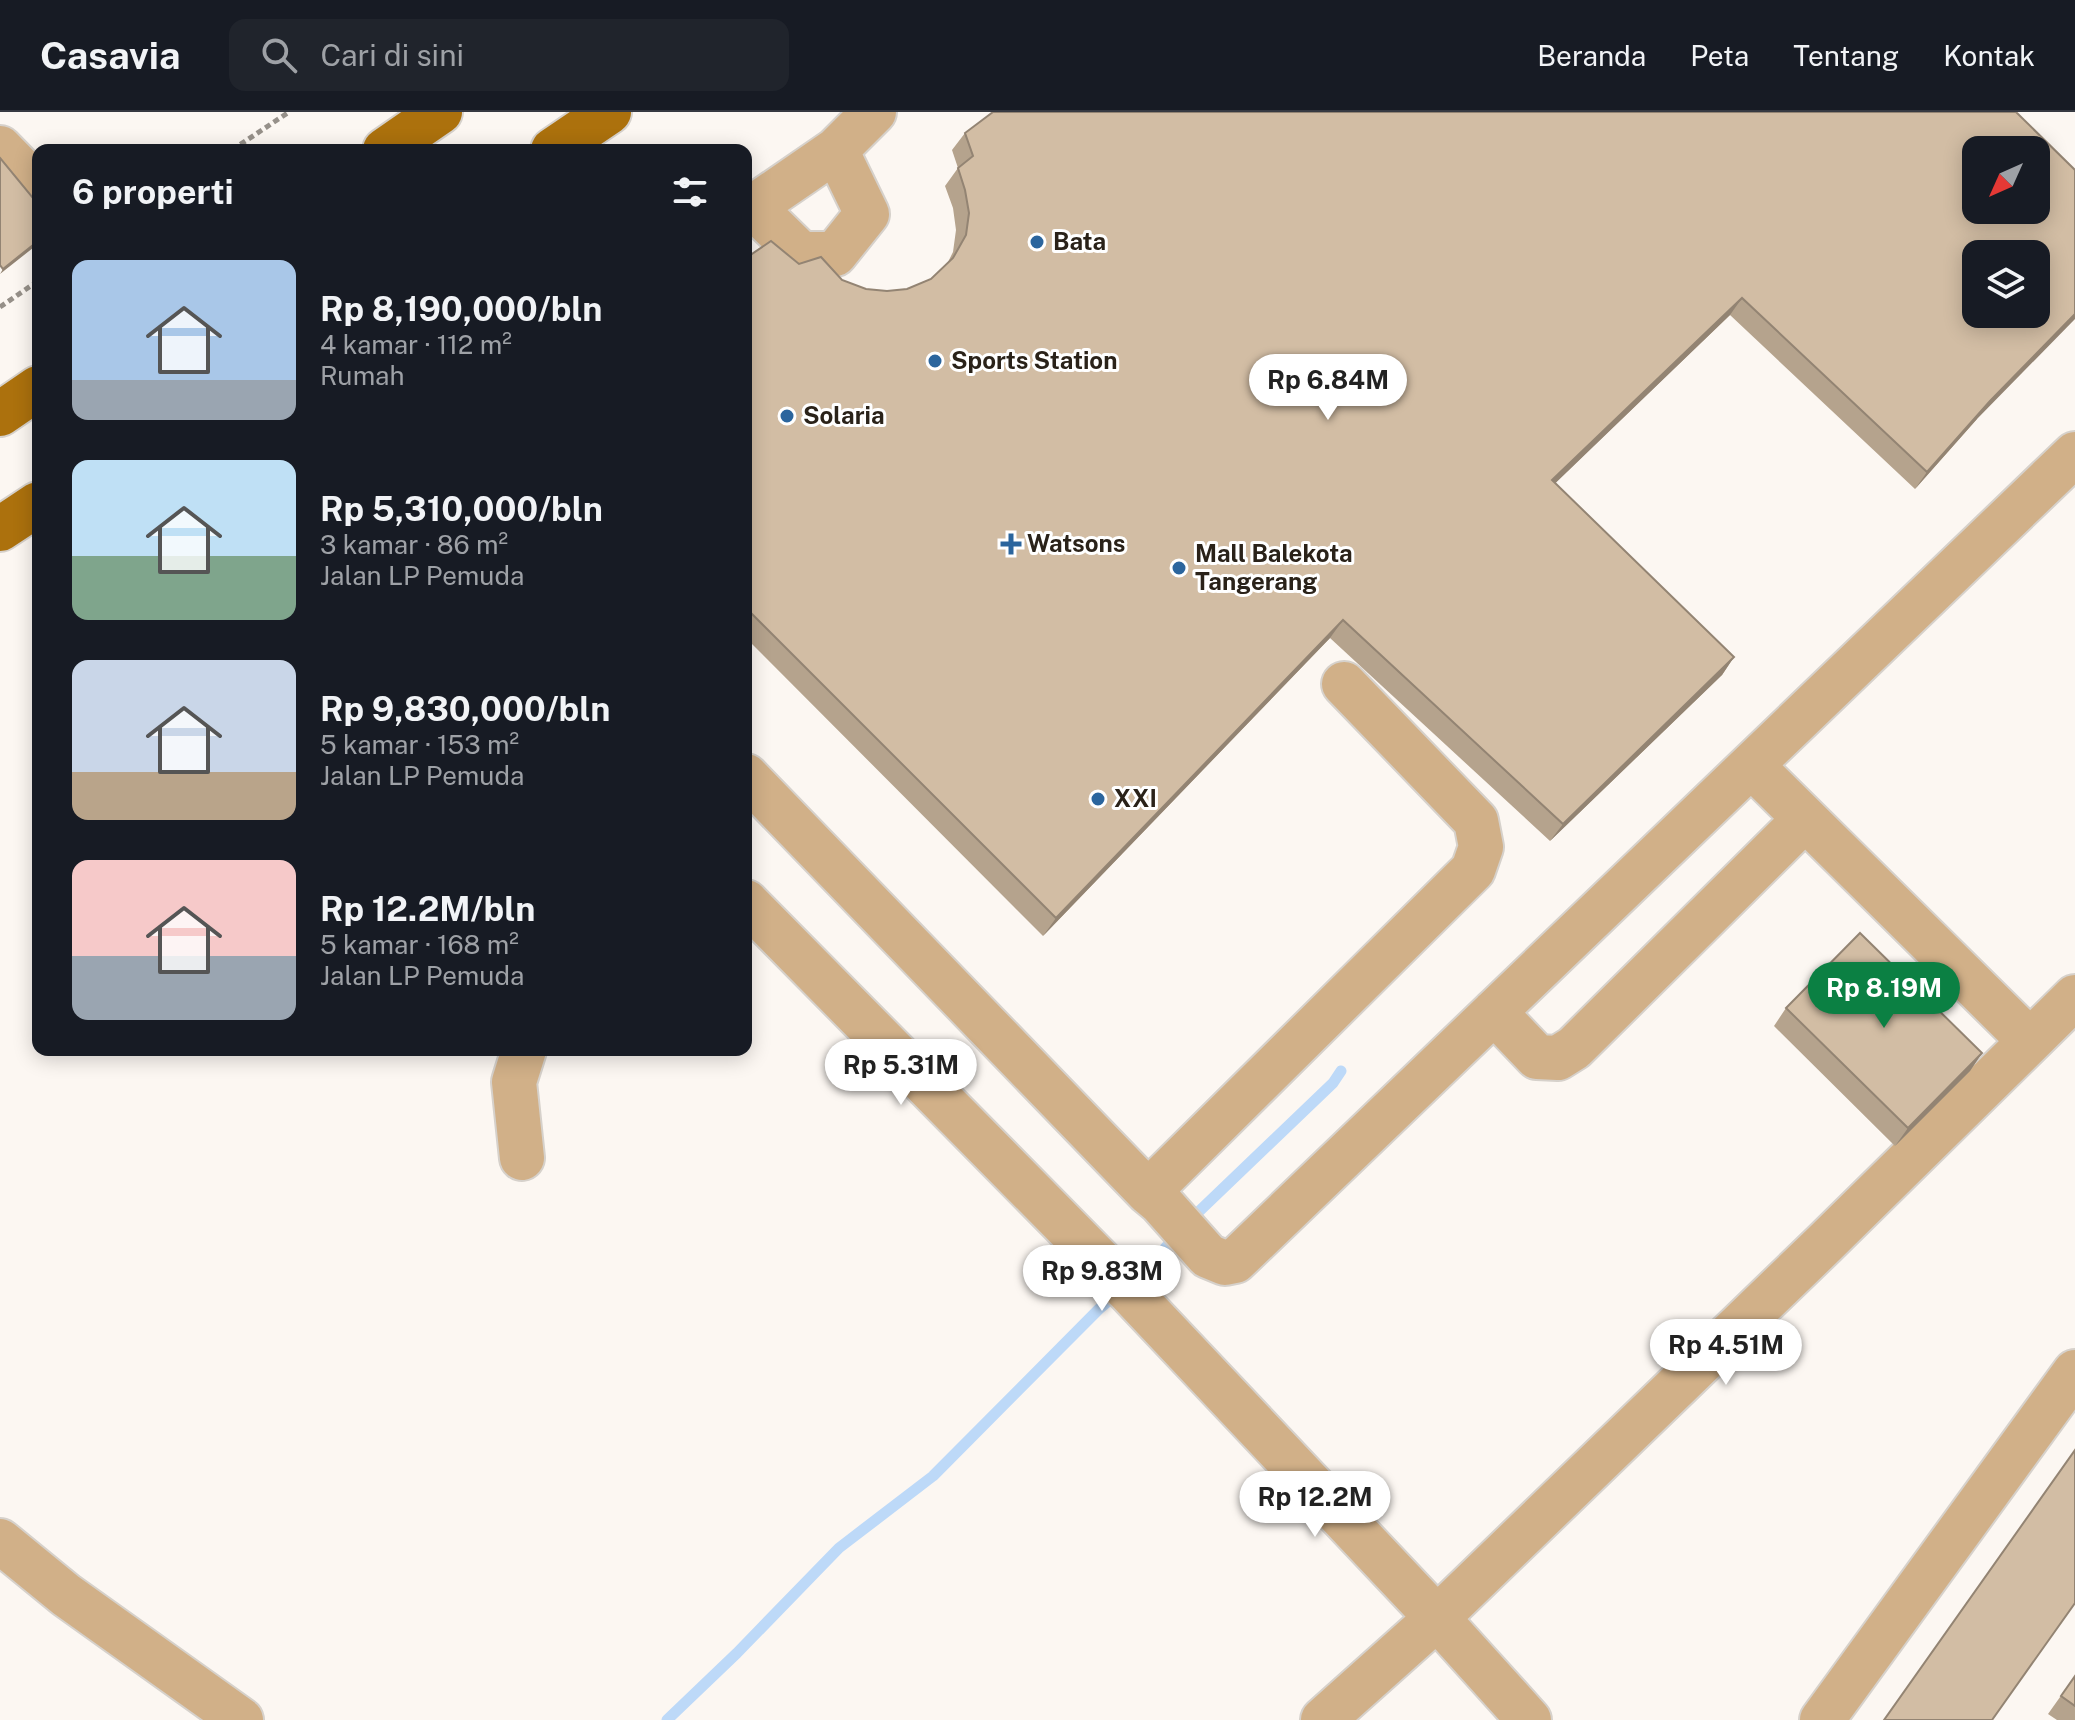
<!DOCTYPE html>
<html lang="id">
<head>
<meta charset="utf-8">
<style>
  body { margin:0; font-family:"Public Sans",sans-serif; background:#20242c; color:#f1f3f6; height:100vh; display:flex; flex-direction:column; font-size:30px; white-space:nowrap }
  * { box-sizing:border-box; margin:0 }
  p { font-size:26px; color:#9ea1a6 }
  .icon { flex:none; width:44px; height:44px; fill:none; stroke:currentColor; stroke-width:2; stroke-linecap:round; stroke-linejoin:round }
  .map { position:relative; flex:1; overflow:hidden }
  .drawer { position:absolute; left:32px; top:32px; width:720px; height:912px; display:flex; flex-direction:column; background:#171b24; border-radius:16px; box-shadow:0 4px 20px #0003 }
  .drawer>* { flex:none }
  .needle { width:52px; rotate:225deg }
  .fabs { position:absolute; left:1962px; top:24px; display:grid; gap:16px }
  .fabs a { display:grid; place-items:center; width:88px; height:88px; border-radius:16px; background:#171b24; box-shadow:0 4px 20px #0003; font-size:40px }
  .price { position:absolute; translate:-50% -68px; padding:0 18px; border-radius:28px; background:#fff; color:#222; font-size:26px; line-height:52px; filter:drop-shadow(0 2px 4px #0008) }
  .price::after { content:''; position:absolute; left:50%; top:48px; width:24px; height:18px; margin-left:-12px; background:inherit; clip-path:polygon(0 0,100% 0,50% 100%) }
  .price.on { background:#0b8043; color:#fff }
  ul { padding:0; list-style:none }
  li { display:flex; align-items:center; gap:24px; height:200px; padding:0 40px }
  li span { display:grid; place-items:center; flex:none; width:224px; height:160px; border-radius:16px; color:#555 }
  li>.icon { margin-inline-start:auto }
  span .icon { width:96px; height:96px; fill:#fffc; stroke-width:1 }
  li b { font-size:34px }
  h2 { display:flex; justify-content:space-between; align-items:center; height:96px; padding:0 40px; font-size:34px }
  header { display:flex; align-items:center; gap:48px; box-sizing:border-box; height:112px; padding:0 40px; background:#171b24; border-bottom:2px solid #363941 }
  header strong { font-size:38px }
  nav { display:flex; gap:44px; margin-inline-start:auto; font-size:28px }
  .search { width:560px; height:72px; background:#20242c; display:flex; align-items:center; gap:20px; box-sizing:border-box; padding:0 28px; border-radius:16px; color:#9ea1a6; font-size:30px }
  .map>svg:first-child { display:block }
</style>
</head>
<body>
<header>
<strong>Casavia</strong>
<div class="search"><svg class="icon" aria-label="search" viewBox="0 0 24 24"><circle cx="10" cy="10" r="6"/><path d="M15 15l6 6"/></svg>Cari di sini</div>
<nav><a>Beranda</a><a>Peta</a><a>Tentang</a><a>Kontak</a></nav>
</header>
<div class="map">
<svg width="2075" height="1608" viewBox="0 0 2075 1608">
  <rect width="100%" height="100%" fill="#fcf7f2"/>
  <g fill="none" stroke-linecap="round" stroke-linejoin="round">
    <path stroke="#bdd9f8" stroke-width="11" d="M1190 1108 1333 971 1341 959
      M1132 1169 1148 1156 1178 1121
      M667 1608 737 1541 839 1436 933 1364 1099 1197 1119 1180"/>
    <defs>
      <path id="minor" d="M0 36 38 75
        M753 95 836 38
        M746 100 753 95 801 142H835L867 102 836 38 874 0
        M1752 654 2030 929
        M746 664 1148 1080 1160 1090 1208 1144 1225 1151 1235 1149 2075 342
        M746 790 1104 1153 1437 1506 1529 1608
        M1494 900 1537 945 1558 946 1574 936 1805 707
        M522 1046 514 970 524 938
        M1148 1080 1473 758 1481 735 1476 709 1344 572
        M0 1429 66 1483 241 1608
        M1323 1608 1437 1506 1824 1132 2075 885
        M1822 1608 2075 1260"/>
      <path id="major" d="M385 38 440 0
        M553 38 609 0
        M0 302 38 276
        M0 417 38 392"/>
    </defs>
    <use href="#minor" stroke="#d6d1cb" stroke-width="48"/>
    <use href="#major" stroke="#d6d1cb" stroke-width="48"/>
    <path stroke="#969089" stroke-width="5" stroke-dasharray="6 4" stroke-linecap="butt" d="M232 38 289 0
      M0 195 38 169"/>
    <use href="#minor" stroke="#d1b088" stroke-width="44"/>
    <use href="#major" stroke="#ac710d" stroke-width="44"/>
  </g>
  <path fill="#b5a38d" d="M2016 0 1977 307 1915 377 1730 203 1555 371 1734 545 1722 563 1550 729 1330 526 1043 824 746 526V146L799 152 866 177 887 179 907 177 931 167 947 152 953 140 956 118 953 96 945 74 958 56 952 38 965 21Z
    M1786 896 1982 941 1970 959 1895 1034 1774 914Z
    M2075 1564V1608H2057L2048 1602Z"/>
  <path fill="#938473" d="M38 129V132L0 162 3 157Z
    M1742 186 1730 203 1540 386 1552 368Z
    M2075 202V207L1977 307 1915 377 1927 360 1990 289Z
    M1343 508 1330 526 1043 824 1056 806Z
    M1734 545 1722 563 1550 729 1563 712Z
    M1982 941 1970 959 1895 1034 1908 1016Z"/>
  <path fill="#d2bda4" stroke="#938473" stroke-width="2" fill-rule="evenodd" d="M993 0H2016L2075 58V202L1990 289 1927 360 1742 186 1552 368 1734 545 1563 712 1343 508 1056 806 746 496V146L771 129 799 152 821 145 842 168 866 177 887 179 907 177 931 167 953 146 966 123 969 101 965 78 958 56 973 44 965 21ZM1976 38H2036V98H1976ZM1976 142H2036V202H1976Z
    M0 46 38 92V129L3 157 0 153Z
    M1860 821 1982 941 1908 1016 1786 896Z
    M2075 1338V1491L1992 1608H1884Z
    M2075 1564V1594L2061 1584Z"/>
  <g fill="#2b659d" stroke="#fff" stroke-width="3">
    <circle cx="1037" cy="130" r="8"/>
    <circle cx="935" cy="249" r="8"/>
    <circle cx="787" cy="304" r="8"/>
    <path d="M1007 420h8v8h8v8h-8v8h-8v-8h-8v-8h8z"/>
    <circle cx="1179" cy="456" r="8"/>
    <circle cx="1098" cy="687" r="8"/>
  </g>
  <g text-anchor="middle" stroke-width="6" stroke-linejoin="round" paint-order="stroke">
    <g font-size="24" font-weight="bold" fill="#2a2219" stroke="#fff" text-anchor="start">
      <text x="1053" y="138">Bata</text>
      <text x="951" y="257">Sports Station</text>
      <text x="803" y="312">Solaria</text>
      <text x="1027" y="440">Watsons</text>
      <text x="1195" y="450">Mall Balekota<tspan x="1195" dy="28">Tangerang</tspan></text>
      <text x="1114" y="695">XXI</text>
    </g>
  </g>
</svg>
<div class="fabs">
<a><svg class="needle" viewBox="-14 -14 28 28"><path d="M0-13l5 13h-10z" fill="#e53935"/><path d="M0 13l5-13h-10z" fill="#9ea1a6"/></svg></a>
<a><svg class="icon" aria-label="layers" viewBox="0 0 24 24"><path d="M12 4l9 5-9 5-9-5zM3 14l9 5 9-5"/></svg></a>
</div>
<b class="price" style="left:1328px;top:310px">Rp 6.84M</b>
<b class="price on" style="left:1884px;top:918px">Rp 8.19M</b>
<b class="price" style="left:901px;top:995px">Rp 5.31M</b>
<b class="price" style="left:1102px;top:1201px">Rp 9.83M</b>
<b class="price" style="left:1726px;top:1275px">Rp 4.51M</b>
<b class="price" style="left:1315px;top:1427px">Rp 12.2M</b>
<section class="drawer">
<h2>6 properti<svg class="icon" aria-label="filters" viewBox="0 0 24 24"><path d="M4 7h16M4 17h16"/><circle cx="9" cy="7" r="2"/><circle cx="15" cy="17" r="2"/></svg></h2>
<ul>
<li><span style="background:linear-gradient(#a9c7e8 75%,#9aa5b1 0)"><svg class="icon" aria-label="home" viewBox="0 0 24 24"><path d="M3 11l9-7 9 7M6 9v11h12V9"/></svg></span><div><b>Rp 8,190,000/bln</b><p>4 kamar · 112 m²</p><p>Rumah</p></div></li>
<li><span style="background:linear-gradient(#bfe0f5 60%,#7fa58c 0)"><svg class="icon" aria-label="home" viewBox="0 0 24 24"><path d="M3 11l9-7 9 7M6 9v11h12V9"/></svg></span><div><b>Rp 5,310,000/bln</b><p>3 kamar · 86 m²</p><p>Jalan LP Pemuda</p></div></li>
<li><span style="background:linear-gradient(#c9d6e8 70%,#b9a48a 0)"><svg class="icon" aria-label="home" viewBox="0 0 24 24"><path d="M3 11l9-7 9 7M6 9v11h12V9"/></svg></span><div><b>Rp 9,830,000/bln</b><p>5 kamar · 153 m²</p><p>Jalan LP Pemuda</p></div></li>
<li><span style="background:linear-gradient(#f6c9c9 60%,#9aa5b1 0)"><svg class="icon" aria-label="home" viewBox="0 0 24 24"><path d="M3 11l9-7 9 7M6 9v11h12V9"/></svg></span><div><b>Rp 12.2M/bln</b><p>5 kamar · 168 m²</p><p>Jalan LP Pemuda</p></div></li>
</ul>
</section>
</div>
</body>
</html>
